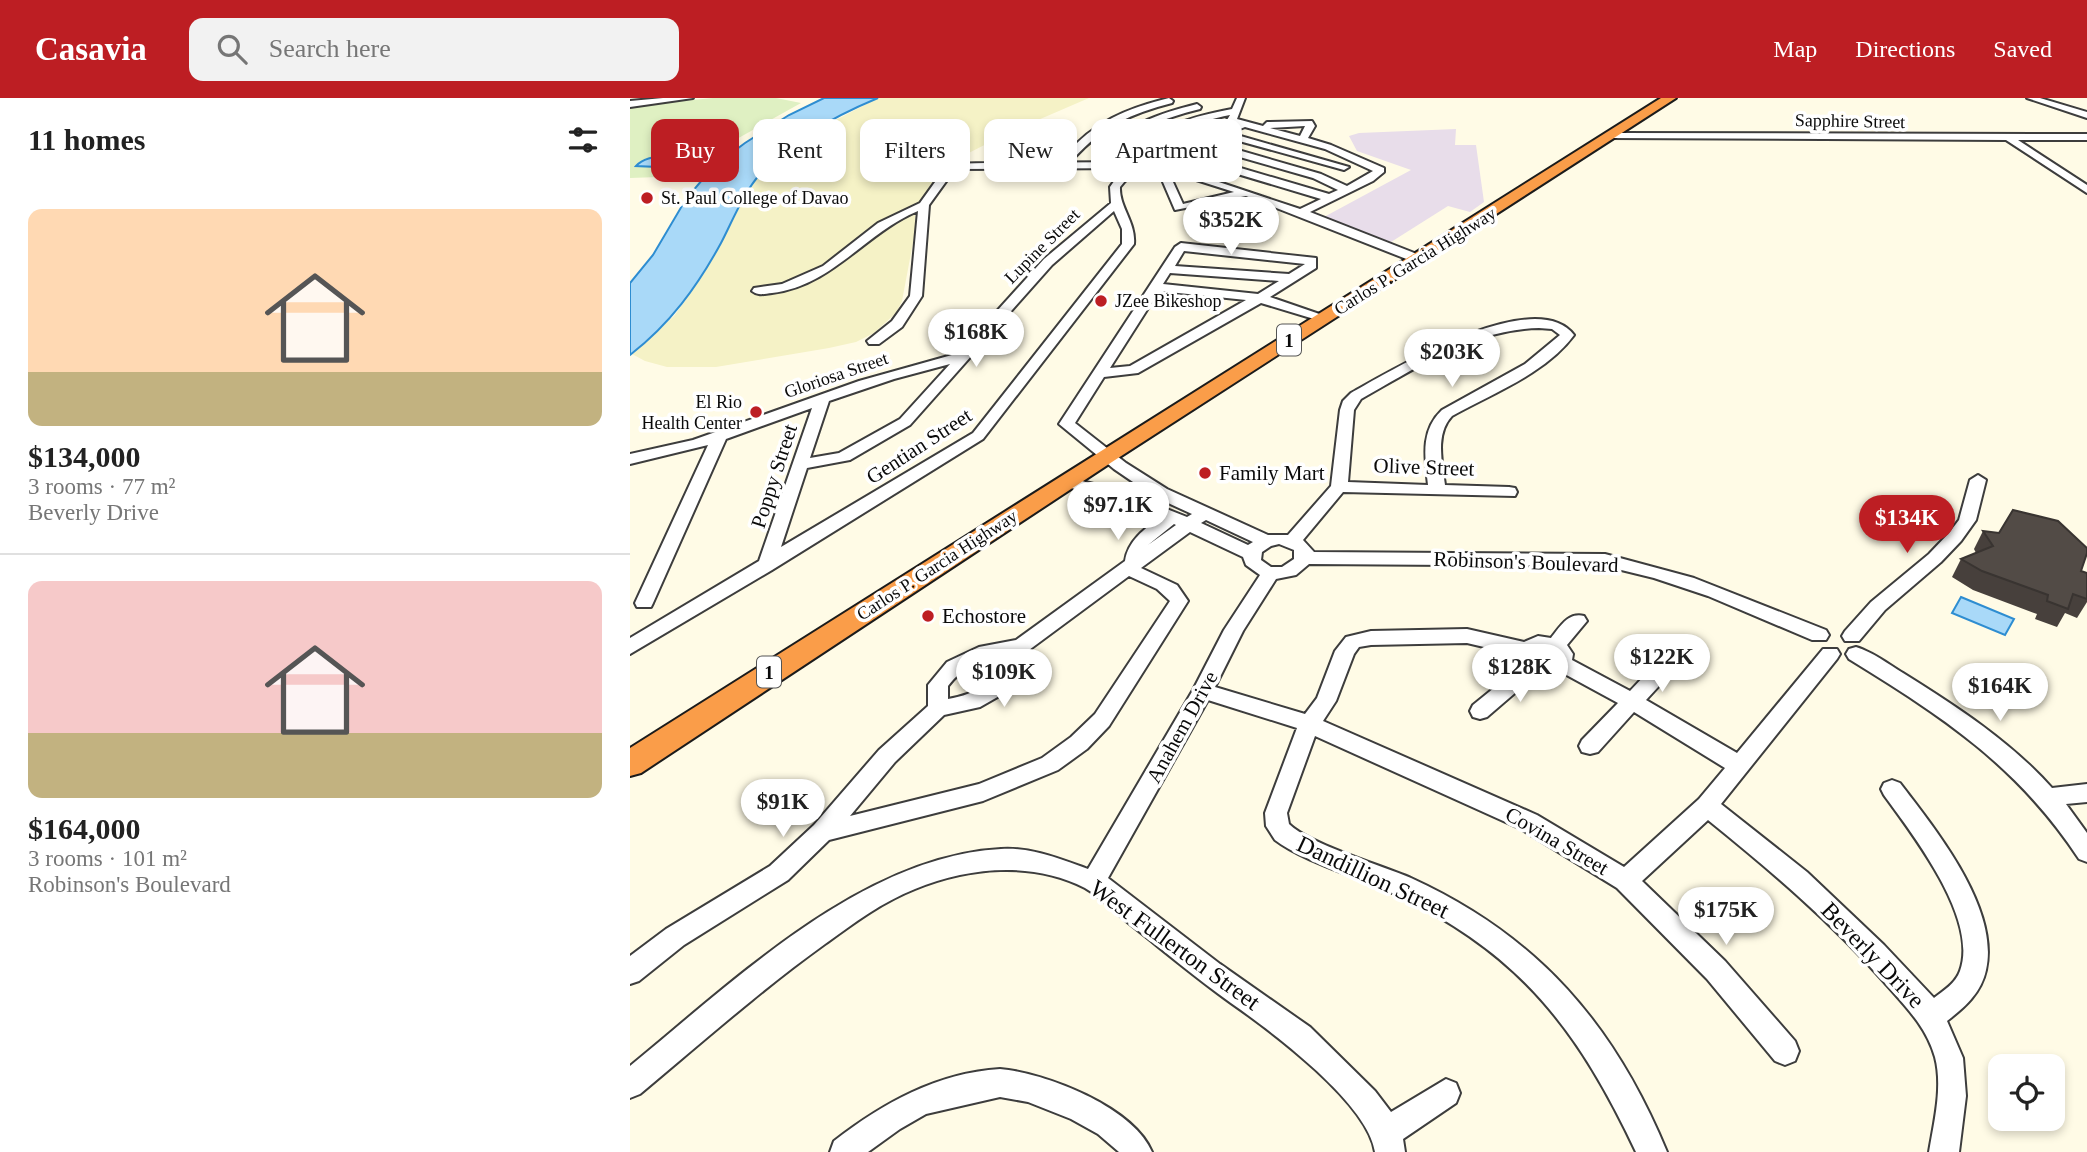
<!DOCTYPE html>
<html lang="en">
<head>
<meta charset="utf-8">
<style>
  body { margin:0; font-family:Georgia,serif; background:#f2f2f2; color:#222; height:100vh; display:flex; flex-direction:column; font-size:26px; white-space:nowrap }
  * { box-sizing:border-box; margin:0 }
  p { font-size:23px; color:#767676 }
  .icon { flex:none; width:38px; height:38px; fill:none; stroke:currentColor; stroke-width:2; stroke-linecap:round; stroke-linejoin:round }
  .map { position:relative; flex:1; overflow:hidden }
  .side { display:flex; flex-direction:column; background:#fff; width:630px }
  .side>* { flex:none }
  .top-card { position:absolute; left:21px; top:21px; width:665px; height:63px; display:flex; gap:14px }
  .controls { position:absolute; left:1358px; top:956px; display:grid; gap:14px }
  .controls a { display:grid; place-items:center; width:77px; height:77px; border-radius:14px; background:#fff; box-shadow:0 4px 10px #0003; font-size:35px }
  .price { position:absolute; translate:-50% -60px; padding:0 16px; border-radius:24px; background:#fff; color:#222; font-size:23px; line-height:46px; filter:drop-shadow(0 2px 4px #0008) }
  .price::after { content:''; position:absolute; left:50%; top:42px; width:21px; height:16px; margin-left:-10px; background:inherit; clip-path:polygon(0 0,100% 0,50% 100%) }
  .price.on { background:#bd1e23; color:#fff }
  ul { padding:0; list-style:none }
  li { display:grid; align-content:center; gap:14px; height:371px; padding:0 28px }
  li+li { border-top:2px solid #e0e0e0 }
  li span { display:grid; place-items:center; height:217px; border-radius:14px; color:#555 }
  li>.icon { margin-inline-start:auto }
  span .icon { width:126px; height:126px; fill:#fffc; stroke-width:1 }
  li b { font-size:30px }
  h2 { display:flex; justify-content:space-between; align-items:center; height:84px; padding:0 28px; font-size:30px }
  .tag { padding:0 24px; border-radius:14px; background:#fff; box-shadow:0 4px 10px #0003; font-size:24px; line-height:63px }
  .tag.on { background:#bd1e23; color:#fff }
  header { display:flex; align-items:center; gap:42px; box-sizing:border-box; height:98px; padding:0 35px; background:#bd1e23; color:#fff }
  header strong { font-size:33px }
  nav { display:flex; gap:38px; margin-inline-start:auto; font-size:24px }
  .search { width:490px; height:63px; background:#f2f2f2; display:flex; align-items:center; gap:18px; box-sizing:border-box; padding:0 24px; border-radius:14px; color:#767676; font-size:26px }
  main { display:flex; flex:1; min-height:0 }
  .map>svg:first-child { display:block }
</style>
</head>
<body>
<header>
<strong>Casavia</strong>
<div class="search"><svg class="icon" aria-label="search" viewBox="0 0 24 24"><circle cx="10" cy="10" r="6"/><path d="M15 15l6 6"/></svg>Search here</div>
<nav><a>Map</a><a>Directions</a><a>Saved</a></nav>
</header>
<main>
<section class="side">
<h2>11 homes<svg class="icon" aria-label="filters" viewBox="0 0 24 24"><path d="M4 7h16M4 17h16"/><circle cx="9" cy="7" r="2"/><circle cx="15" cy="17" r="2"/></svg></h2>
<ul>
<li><span style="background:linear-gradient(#ffd9b3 75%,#c2b280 0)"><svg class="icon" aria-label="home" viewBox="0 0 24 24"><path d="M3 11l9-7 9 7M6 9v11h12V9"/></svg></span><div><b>$134,000</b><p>3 rooms · 77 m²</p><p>Beverly Drive</p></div></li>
<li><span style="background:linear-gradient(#f6c9c9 70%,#c2b280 0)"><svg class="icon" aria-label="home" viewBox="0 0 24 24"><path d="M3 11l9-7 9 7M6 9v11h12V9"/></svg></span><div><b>$164,000</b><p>3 rooms · 101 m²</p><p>Robinson's Boulevard</p></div></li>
</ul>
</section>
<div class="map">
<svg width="1457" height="1054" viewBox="0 0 1457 1054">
  <rect width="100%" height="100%" fill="#fffbe6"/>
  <path fill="#e8ddea" d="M826 31 825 47H846L854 104 840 114 818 108 761 144 694 119 781 72 727 53 719 38 729 35Z"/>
  <path fill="#f5f2c6" d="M248 0H459L380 34 319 65 311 74 285 114V134L272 203 266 215 244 235 226 244 199 250 86 269H37L15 263 2 256 44 218 55 203 119 90 132 74 181 35Z"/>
  <path fill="#dff0c2" d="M83 0H146L171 5 105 42 57 78 0 80V8Z"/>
  <path fill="#a9d9f8" stroke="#2e8dd1" stroke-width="2" d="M194 0H248C207 17 162 41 131 75 113 95 103 122 91 145 67 189 40 226 0 257V185L23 157 56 101 83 69 115 45 159 17Z
    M76 38 86 40C79 56 66 56 52 60L49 65 28 69 6 68C18 55 42 60 53 52 64 44 59 42 76 38Z
    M1331 499 1384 521 1375 537 1322 515Z"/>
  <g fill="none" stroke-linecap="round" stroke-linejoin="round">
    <defs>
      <path id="minor" d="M33 0H63L0 9V3Z
        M539 0 543 3 542 5C502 15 472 29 444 60L435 58C463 24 498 10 539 0Z
        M607 0H615L607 21 633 28 637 24 682 23 685 28 678 40 701 47 754 70V74L743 83 680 114 792 158V164H784L616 98 545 112 527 70 521 68 495 83 490 89C489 109 506 124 504 146L353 341 142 472 0 556V540L129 463 182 310 96 341 23 505 21 509H7L5 505 78 347 0 366V356L63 342 229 283 329 255 414 161 481 105 480 89 487 79 501 70 325 71 299 107 292 198 272 229 249 246H239L237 243 262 223 280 198 288 113C235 135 202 188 142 195 134 196 128 198 122 193L124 190 152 186 193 168 248 125 290 105 318 66 355 65 381 45 384 46V50L367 65 513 64 508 59 509 57C538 24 561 19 602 11ZM600 17 597 22 606 26 519 59C541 32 566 24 600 17ZM675 28 670 38 640 30ZM615 29 695 51 743 73 717 88 691 76 577 43 591 38 714 72 719 69 600 35ZM568 47 683 80 708 92 699 96 553 53ZM544 57 691 101 670 111 529 64ZM538 73 604 94 553 106ZM484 113 492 131V146L343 335 151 449 177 370 220 362 280 327 422 167ZM320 266 270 321 209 355 180 360 199 303 264 281Z
        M1397 0H1410L1457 14V20Z
        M567 6 571 9 570 11C533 20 505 31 479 60L470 58C496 26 528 16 567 6Z
        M982 35 1457 36V42H1388L1457 87V95L1376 42 979 40 977 38Z
        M551 145 686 160V170L640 199 701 220 694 224 631 205 508 275 474 279 445 325 496 365 537 391 638 437H658L701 388 710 312 713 303 721 295C762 272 905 186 944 237 915 276 863 295 822 318 805 336 812 364 815 387L879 389 885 390 887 394 885 398 713 394 673 442 684 454 975 456 1064 480 1196 532 1199 537 1196 542H1182L1078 498 1024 480 975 468 679 466 666 477 646 481 613 533 585 589 675 616 687 600 705 553 716 539 741 533 837 531 894 544 908 538 921 540C930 529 938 514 954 518L957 523 937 547 943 556 942 562 1000 593 1050 540H1064L1067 545 1064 550 1016 602 1107 655 1193 551H1207L1210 556 1207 561 1091 706 1177 774 1254 847 1304 900C1313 893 1326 885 1330 873 1349 821 1283 737 1254 697L1251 691 1254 685 1262 682 1270 685C1305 731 1370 810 1356 872 1351 895 1335 909 1317 923L1333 960 1336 998 1329 1054H1299C1304 1024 1313 989 1305 959 1296 928 1275 908 1254 884 1201 824 1140 772 1078 722L1012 783 1095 863 1165 943 1169 953 1165 963 1155 967 1145 963 1077 881 987 790 891 731 685 638 657 715 659 726C679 746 751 767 781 780 908 838 984 926 1037 1054H1006C950 935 892 857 771 799 735 781 675 765 645 742L636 728 635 715 667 630 578 602 478 780 590 866 680 929 745 993 761 1014 816 981 826 985 830 995 826 1005 773 1041 775 1054H745C738 1005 641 933 601 905 566 880 534 853 501 827 486 815 471 799 455 790 402 763 339 769 285 791 252 804 224 825 195 846 131 892 71 945 10 996L0 1000V968C103 884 232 758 371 751 402 749 430 761 458 771L563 592 594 532 630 477 616 467 613 459 560 434 511 470 547 487 558 503 479 628 457 651 428 672 353 703 199 742 158 782 54 847 9 883 0 886V858L36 831 140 768 184 727 249 652 298 608V587L317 564 349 549 386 542 495 463C498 443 514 431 530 420L479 400 430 387 428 384 430 381 436 379 491 393 557 419 562 416 525 399 484 371 429 326 545 149ZM554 153 675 166 659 176 545 168ZM540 175 649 183 628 196 533 186ZM529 193 616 202 500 268 480 270ZM909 230 922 231 930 237 895 266 812 312C790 333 795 359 798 387L718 384 724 312 731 301C786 270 844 231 909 230ZM576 422 623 444 618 447 571 425ZM544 426 546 427 518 447ZM649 446 664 452V461L652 469H641L631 462 632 454 641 448ZM499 478 527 491 540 503 465 616 441 639 412 660 349 686 220 718 265 664 314 617 350 609 371 597 387 581 399 552ZM837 545 888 557 891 568 843 607 840 613 843 619 850 621 857 619 907 576 919 577 931 574 988 605 952 642 949 648 952 654 960 656 968 654 1004 614 1095 670 1069 701 994 769 907 717 693 623 706 603 724 556 729 549 741 547ZM912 552 921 555 922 561 915 563 908 561 907 555ZM378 557C367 584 347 596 318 601V588C333 568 354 560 378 557Z
        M1348 377 1356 382 1346 422 1331 443 1311 464 1255 512 1229 543H1215L1212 538 1215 533 1241 504 1299 456 1319 435 1329 422 1340 382Z
        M1226 549C1243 554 1258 566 1273 575 1326 608 1380 643 1422 690L1457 686V704L1436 706 1457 735V764L1449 761C1388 668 1312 618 1219 561L1216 556 1219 551Z
        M370 971C416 975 503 1009 522 1054H489L468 1036 441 1021 398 1004 370 999 296 1016 270 1031 238 1054H200L204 1043C253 1005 307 975 370 971Z"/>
      <path id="highway" d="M1031 0H1046L485 362 11 675 0 678V650Z"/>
    </defs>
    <use href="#minor" stroke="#3d3d3d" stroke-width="4"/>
    <use href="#highway" stroke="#1b1b1b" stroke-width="4"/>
    <use href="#minor" fill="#fff" fill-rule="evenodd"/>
    <use href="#highway" fill="#fa9d49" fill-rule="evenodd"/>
  </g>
  <path fill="#47403c" d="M1353 433 1457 475V504L1447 520 1435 515 1427 529 1405 521 1407 516 1343 492 1322 479 1331 461 1346 455 1344 451Z"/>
  <path fill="#524b46" stroke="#393431" stroke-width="2" d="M1383 412 1428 423 1457 450V455L1451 473 1457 475V501L1443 496 1438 511 1417 503 1418 497 1352 473 1331 461 1363 448 1353 433 1369 435Z"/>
  <g fill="#bd1e23" stroke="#fff" stroke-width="2.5">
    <circle cx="17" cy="100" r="7"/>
    <circle cx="471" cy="203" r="7"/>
    <circle cx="126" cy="314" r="7"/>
    <circle cx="575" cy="375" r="7"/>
    <circle cx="298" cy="518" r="7"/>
  </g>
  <g text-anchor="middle" stroke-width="7" stroke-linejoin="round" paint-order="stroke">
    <g font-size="18" fill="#0a0a0a" stroke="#fff">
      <text transform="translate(1220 23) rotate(1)" y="6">Sapphire Street</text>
      <text transform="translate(412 148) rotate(-45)" y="6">Lupine Street</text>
      <text transform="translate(785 163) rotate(-32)" y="6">Carlos P. Garcia Highway</text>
      <text transform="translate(206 277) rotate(-19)" y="6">Gloriosa Street</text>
      <text transform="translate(307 467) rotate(-33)" y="6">Carlos P. Garcia Highway</text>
    </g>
    <g font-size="18" fill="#0a0a0a" stroke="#fff" text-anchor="start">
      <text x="31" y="106">St. Paul College of Davao</text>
      <text x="485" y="209">JZee Bikeshop</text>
      <text x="112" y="310" text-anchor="end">El Rio<tspan x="112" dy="21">Health Center</tspan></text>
    </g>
    <g fill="#fff" stroke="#545454" stroke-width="2">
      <rect x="647" y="226.5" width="24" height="31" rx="5"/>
      <rect x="127" y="558.5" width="24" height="31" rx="5"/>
    </g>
    <g font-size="19" font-weight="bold" fill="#0a0a0a">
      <text x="659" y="249">1</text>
      <text x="139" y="581">1</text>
    </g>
    <g font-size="21" fill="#0a0a0a" stroke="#fff">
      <text transform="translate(289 348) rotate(-33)" y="7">Gentian Street</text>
      <text transform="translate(794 369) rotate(2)" y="7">Olive Street</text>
      <text transform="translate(144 378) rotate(-72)" y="7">Poppy Street</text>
      <text transform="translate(896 464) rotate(2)" y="7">Robinson's Boulevard</text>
      <text transform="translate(552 629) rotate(-61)" y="7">Anahem Drive</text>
      <text transform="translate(927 743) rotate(30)" y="7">Covina Street</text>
    </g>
    <g font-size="21" fill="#0a0a0a" stroke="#fff" text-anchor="start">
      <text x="589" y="382">Family Mart</text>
      <text x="312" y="525">Echostore</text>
    </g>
    <g font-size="24" fill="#0a0a0a" stroke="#fff">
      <text transform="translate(743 779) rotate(25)" y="8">Dandillion Street</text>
      <text transform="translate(545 847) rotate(36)" y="8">West Fullerton Street</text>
      <text transform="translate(1243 857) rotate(46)" y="8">Beverly Drive</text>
    </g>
  </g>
</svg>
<div class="controls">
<a><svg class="icon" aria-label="locate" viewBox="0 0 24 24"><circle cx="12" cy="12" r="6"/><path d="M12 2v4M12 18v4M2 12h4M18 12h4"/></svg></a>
</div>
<b class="price" style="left:601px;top:159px">$352K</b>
<b class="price" style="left:346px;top:271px">$168K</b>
<b class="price" style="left:822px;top:291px">$203K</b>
<b class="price" style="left:488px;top:444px">$97.1K</b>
<b class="price on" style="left:1277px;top:457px">$134K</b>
<b class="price" style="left:1032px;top:596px">$122K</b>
<b class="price" style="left:890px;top:606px">$128K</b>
<b class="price" style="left:374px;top:611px">$109K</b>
<b class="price" style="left:1370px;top:625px">$164K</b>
<b class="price" style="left:153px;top:741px">$91K</b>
<b class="price" style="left:1096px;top:849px">$175K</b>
<div class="top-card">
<a class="tag on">Buy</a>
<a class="tag">Rent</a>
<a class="tag">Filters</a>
<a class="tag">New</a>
<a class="tag">Apartment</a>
</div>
</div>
</main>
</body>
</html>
